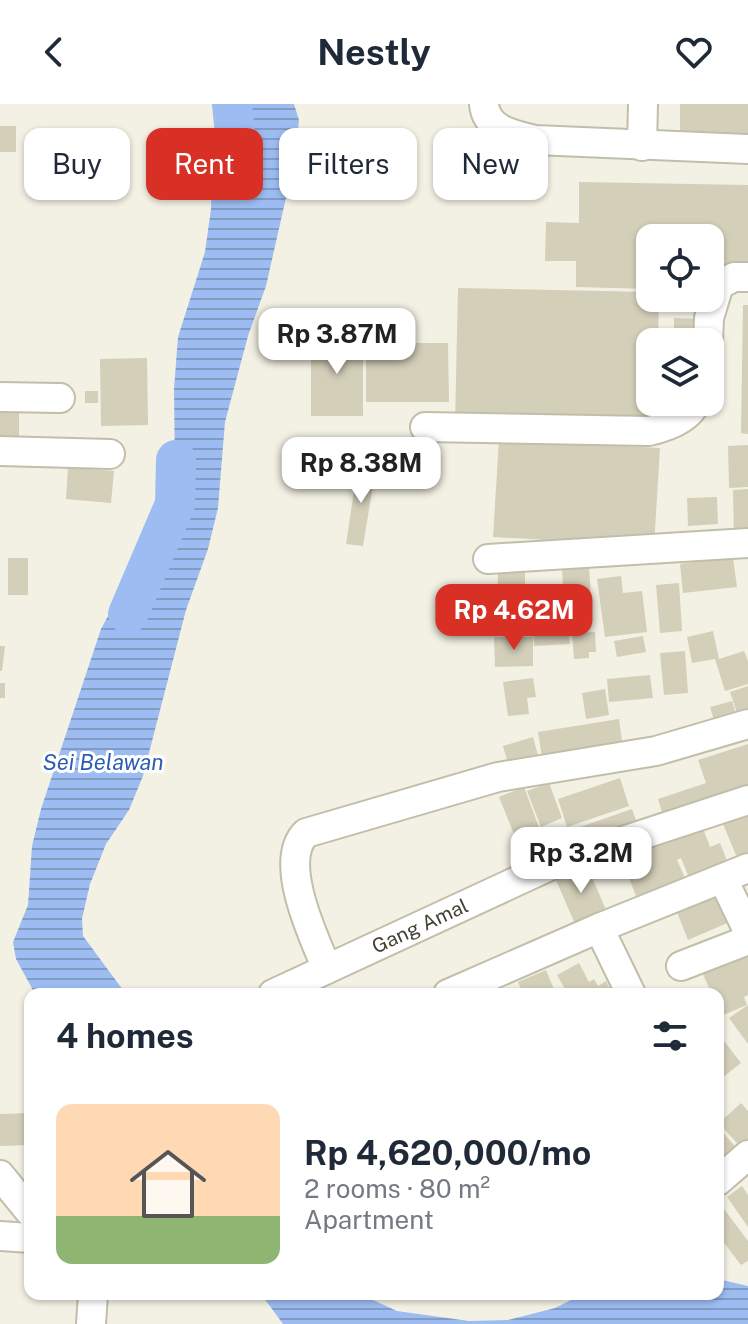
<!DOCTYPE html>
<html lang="en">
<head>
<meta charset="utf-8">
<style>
  body { margin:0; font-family:"Public Sans",sans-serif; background:#f6f6f7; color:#1f2937; height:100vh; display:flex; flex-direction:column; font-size:30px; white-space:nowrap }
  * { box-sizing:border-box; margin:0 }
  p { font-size:26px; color:#747a83 }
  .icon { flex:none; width:44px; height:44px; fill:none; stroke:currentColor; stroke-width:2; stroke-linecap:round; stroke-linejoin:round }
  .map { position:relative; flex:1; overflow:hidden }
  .sheet { position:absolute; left:24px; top:884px; width:700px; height:312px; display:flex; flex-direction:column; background:#fff; border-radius:16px; box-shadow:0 2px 6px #0004 }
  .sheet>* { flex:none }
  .guide { position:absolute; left:24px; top:24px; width:700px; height:72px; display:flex; gap:16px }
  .buttons { position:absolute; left:636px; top:120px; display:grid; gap:16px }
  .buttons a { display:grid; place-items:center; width:88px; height:88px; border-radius:16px; background:#fff; box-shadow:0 2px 6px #0004; font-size:40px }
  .price { position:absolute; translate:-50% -68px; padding:0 18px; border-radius:16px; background:#fff; color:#222; font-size:26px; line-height:52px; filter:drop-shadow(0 2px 4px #0008) }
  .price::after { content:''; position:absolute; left:50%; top:48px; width:24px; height:18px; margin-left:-12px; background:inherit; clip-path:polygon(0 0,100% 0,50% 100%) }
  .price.current { background:#d93025; color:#fff }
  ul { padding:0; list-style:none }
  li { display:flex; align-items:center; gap:24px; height:200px; padding:0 32px }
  li span { display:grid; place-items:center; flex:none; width:224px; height:160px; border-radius:16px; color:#555 }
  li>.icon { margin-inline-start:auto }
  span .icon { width:96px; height:96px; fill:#fffc; stroke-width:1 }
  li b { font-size:34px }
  h2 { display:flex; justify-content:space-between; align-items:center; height:96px; padding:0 32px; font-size:34px }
  .chip { padding:0 28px; border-radius:16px; background:#fff; box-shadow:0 2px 6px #0004; font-size:28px; line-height:72px }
  .chip.current { background:#d93025; color:#fff }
  header { display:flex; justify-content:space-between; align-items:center; height:104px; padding:0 32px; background:#fff; font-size:36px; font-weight:700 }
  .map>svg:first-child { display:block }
</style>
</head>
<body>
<header><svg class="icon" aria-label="back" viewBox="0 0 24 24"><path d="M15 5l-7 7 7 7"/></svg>Nestly<svg class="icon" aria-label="heart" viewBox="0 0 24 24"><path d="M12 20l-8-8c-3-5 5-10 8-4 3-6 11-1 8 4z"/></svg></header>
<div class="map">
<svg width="748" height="1220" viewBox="0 0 748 1220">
  <defs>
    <pattern id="water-rules" width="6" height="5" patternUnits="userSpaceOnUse" patternTransform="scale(2)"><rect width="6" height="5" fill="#9dbdf2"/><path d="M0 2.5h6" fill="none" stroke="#829bc5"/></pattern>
  </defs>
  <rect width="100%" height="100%" fill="#f3f1e4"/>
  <path fill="url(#water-rules)" d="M237 0H294L299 16 295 54 266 182 248 232 225 318 218 404 208 445 186 506 143 672 129 706 106 740 90 780 82 815 83 832 126 890H35L16 855 13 838 28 801 32 742 41 705 101 525 116 497 159 449 170 421 175 373 174 285 178 233 205 148 211 105 212 68Z
    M718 1175 748 1182V1220H283L261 1190H360L397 1207 469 1217 508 1216 555 1204 583 1190H718Z"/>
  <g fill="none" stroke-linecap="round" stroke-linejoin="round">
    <path stroke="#9dbdf2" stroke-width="40" d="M232 0 237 50 235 64
      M128 510 175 400 176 356"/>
  </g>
  <path fill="#d4cfb9" d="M680 0H748V39L680 37Z
    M0 22H16V48H0Z
    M579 78 748 81V164L710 163V134H650V185L576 183V157H545L546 118 579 119Z
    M458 184 650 188V194H659L658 238H650V298H657L656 324 455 320Z
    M743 201H748V330L741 329Z
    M674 214 704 215V238H674Z
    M311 233H363V312H311Z
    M366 239H448L449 298H366Z
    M147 254 148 321 101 322 100 255Z
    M85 287H98V299H85Z
    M0 307H19V341H0Z
    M499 335 660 344 654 442 493 433Z
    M748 341V383L729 384 728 342Z
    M358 360 376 363 363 442 346 440Z
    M68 363 114 367 111 399 66 395Z
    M748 385V434L734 435 733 386Z
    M717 393 718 420 688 422 687 394Z
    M733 453 737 483 683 489 680 460Z
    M8 454H28V491H8Z
    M589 462 592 511 565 513 562 464Z
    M498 467H525V530H497Z
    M621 472 623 489 642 487 647 528 605 533 597 475Z
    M679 479 682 527 660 529 656 481Z
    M555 504 556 524 568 523 570 540 534 542 532 505Z
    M713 527 719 555 744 547 748 557V580L725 587 715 555 692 559 687 533Z
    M595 528 596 548H589V554L574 555 572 529Z
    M643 532 646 548 617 553 614 537Z
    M494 533H533V562L495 563Z
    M0 542H5L2 567H0Z
    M685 547 688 589 664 591 660 549Z
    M650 571 653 594 609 598 607 575Z
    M533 574 536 593 527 594 529 610 508 612 503 578Z
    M0 579H5V594H0Z
    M748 582V619L741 621 730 588Z
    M605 585 609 611 586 615 582 589Z
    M732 597 739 620 717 626 710 603Z
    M619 615 624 651 542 653 538 628Z
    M533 633 539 655 509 663 503 642Z
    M748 640V694L666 721 658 695 706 679 698 656Z
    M620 674 629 702 567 723 558 695Z
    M549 679 562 714 541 723 527 687Z
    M524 683 540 726 516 735 499 693Z
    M632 705 641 730 568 754 560 730Z
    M748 710V760L741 763 723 720Z
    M701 719 710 743 720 739 729 762 692 781 681 754 677 756 685 774 663 782 666 789 639 800 620 750Z
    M545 734 555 759 533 768 523 743Z
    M586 760 607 808 576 822 555 774Z
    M726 784 739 814 688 836 676 806Z
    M748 844V891L744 893 747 901 721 912 718 890H712L700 864Z
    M579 859 589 878 594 875 598 882 606 877 609 883 616 880 622 890H579L578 887 568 890 557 871Z
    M546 866 556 890H523L518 878Z
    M748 901V940L729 914Z
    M718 929 741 959 718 977Z
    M741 999 748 1007V1041L743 1046 719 1019Z
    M30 1009V1041L0 1042V1010Z
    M718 1023 742 1050 718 1070Z
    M742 1082 748 1091V1123L727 1093Z
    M718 1097 748 1137V1157L741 1161 718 1131Z"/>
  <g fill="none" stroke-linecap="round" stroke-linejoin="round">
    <defs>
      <g id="minor">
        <path d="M484 0C486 26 514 31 535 36L748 45"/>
        <path d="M642 42 643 0"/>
        <path d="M708 238 709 214 719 181 734 173H748"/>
        <path d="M0 293 60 294"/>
        <path d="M425 323 649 327C667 323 689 315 696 298"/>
        <path d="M0 347 110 350"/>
        <path d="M488 455 748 439"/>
        <path d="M723 775 748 827"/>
        <path d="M599 824 631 890"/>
        <path d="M681 862 748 836"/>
        <path d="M327 865C314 834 277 757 306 729L498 673 656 647 748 620"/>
        <path id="s1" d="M273 890 556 759 748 696"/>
        <path d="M448 890 599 824 748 764"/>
        <path d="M0 1071 30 1108"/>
        <path d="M718 1077 748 1051"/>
        <path d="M0 1132 30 1134"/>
        <path d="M91 1220 93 1190"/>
      </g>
    </defs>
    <use href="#minor" stroke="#c1bea9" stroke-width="32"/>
    <use href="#minor" stroke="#fff" stroke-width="28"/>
  </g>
  <g text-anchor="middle" stroke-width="6" stroke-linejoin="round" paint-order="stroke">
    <g font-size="20" fill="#454234" stroke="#fff">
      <text dy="7" stroke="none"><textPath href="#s1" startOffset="162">Gang Amal</textPath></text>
    </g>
    <g font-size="22" font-style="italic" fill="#2a5cb3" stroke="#fff">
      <text x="103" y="666">Sei Belawan</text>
    </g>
  </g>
</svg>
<div class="buttons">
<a><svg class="icon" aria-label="locate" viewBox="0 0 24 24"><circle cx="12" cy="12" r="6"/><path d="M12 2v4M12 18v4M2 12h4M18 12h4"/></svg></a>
<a><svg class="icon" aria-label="layers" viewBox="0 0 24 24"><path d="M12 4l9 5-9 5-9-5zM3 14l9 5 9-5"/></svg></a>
</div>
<b class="price" style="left:337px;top:272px">Rp 3.87M</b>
<b class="price" style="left:361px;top:401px">Rp 8.38M</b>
<b class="price current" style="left:514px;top:548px">Rp 4.62M</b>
<b class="price" style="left:581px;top:791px">Rp 3.2M</b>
<div class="guide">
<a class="chip">Buy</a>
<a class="chip current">Rent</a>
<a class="chip">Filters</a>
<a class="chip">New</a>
</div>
<section class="sheet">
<h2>4 homes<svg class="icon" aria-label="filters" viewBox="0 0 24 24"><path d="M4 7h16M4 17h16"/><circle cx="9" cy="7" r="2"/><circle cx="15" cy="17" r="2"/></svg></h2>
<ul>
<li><span style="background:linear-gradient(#ffd9b3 70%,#8fb573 0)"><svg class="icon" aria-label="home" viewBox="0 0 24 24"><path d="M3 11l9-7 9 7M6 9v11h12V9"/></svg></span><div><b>Rp 4,620,000/mo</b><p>2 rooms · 80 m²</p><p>Apartment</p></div></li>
</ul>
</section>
</div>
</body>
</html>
